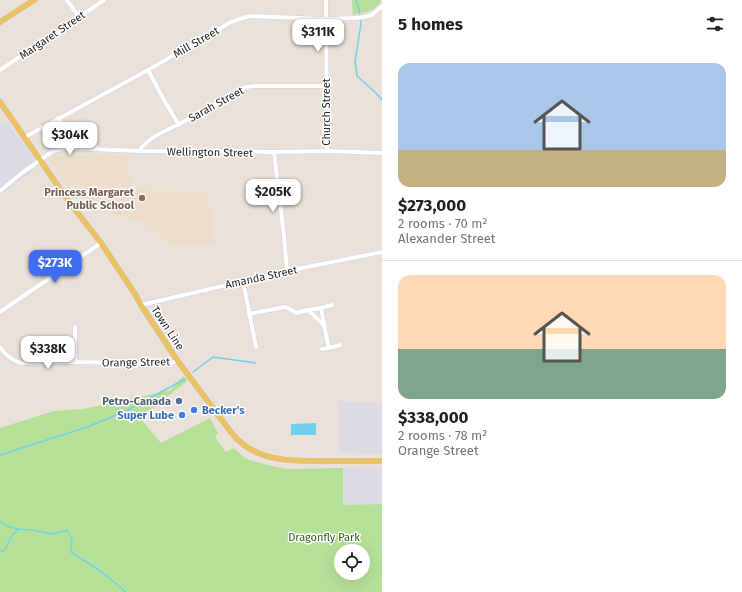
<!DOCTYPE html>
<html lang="en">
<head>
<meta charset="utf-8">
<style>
  body { margin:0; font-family:"Fira Sans",sans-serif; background:#f6f6f6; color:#202124; height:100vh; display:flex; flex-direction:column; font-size:15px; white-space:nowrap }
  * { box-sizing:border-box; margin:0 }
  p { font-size:13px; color:#757577 }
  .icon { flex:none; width:22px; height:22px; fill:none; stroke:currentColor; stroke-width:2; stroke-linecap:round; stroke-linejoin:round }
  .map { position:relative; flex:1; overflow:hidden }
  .drawer { display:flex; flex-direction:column; background:#fff; width:360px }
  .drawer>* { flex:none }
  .tools { position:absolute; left:334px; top:544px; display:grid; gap:8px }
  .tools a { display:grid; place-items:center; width:36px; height:36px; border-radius:50%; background:#fff; box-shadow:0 4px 16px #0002; font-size:20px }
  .price { position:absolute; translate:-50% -34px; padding:0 9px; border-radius:8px; background:#fff; color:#222; font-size:13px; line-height:26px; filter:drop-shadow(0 1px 2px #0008) }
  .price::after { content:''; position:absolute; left:50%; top:24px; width:12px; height:9px; margin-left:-6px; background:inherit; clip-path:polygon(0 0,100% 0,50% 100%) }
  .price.current { background:#3e6df4; color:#fff }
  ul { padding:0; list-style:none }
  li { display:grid; align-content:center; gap:8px; height:212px; padding:0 16px }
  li+li { border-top:1px solid #e0e0e0 }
  li span { display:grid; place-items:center; height:124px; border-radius:12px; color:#555 }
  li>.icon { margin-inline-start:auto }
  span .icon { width:72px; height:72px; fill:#fffc; stroke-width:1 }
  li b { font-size:17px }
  h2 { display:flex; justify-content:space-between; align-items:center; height:48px; padding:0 16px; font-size:17px }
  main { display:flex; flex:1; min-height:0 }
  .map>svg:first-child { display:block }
</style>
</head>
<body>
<main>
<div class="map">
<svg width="382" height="592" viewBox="0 0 382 592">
  <rect width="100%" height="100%" fill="#eae2da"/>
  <path fill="#dddbe3" d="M6 120 40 165 0 196V124Z
    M339 401 382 403V454L339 452Z
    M382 467V504L343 505V468Z"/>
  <path fill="#ecdeca" d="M57 155H128L131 190 208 191 215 245H177L169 244 144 223 136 219 118 216 113 213 108 206 80 205 49 160 52 157Z"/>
  <path fill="#b5e098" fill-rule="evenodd" d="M352 0H380L381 2C373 12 364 12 353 15Z
    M183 376 187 381 140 418 161 443 210 418 218 433 215 437 226 452 234 448 246 459 272 466 287 469 343 468V505L382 504V592H0V428L54 411 83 409 171 390ZM341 551H363V573H341Z"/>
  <path fill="#70d2ea" d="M316 423V435H291V424Z"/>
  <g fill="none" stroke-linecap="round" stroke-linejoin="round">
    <path stroke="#70d2ea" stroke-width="1.5" d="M356 0 359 9 361 24 355 61 357 76 376 93 382 100
      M193 372 213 357 256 363
      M0 455 87 427 126 411 185 379
      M0 521 7 526 18 529 32 530 52 534 67 530 72 540 71 552 102 572 126 592
      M0 552 5 550 11 537 18 529"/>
    <defs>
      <path id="minor" d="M67 0 79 17
        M326 0 327 151
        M0 70 104 0
        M148 70 164 100 179 125
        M58 118 62 123 89 138 98 149
        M25 137 148 70 231 22 243 18 250 16 326 19 355 18 364 17 372 15 382 6
        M139 151C149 136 167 131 183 122 204 111 225 100 246 87L257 86H326
        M274 152 284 236 287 271
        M0 191 22 173 53 151 68 148 139 151 274 152 327 151 382 153
        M243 281 256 347
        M141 305 287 271 382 252
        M321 308 332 305
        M308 310 321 308 324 324
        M0 312 101 243
        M249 314 285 307 288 308 296 313 308 310 324 325 329 348 322 349
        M75 327V362
        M0 347C5 355 11 360 21 363L75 362 166 364 174 362 177 360
        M329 348 340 345"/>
      <path id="major" d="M0 22 34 0
        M0 102 67 199 101 243 135 294 141 305 177 360 230 431C254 463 291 461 326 461 345 461 363 461 382 461"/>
    </defs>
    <use href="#minor" stroke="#d0d4e1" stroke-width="5"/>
    <use href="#major" stroke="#c3c3c3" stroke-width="6"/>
    <use href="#minor" stroke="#fff" stroke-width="4"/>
    <use href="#major" stroke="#ecc15e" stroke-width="5"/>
  </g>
  <circle fill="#8d6e63" stroke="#fff" stroke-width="1.5" cx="142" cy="198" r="4"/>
  <circle fill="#5c6f8a" stroke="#fff" stroke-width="1.5" cx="179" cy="401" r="4"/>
  <g fill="#3f7fe0" stroke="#fff" stroke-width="1.5">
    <circle cx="194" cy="410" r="4"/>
    <circle cx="182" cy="415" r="4"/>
  </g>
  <g text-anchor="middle" stroke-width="3" stroke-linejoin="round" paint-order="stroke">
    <g font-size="11" fill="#282828" stroke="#fff">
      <text transform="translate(52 35) rotate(-34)" y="4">Margaret Street</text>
      <text transform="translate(196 42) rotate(-30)" y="4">Mill Street</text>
      <text transform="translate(216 104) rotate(-29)" y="4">Sarah Street</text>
      <text transform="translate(326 112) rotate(-90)" y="4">Church Street</text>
      <text transform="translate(210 152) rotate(1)" y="4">Wellington Street</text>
      <text transform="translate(261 277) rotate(-12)" y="4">Amanda Street</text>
      <text transform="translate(168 328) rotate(57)" y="4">Town Line</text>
      <text transform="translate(136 362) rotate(-1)" y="4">Orange Street</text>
    </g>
    <g font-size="11" font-weight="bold" fill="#785e54" stroke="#fff" text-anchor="end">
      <text x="134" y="196">Princess Margaret<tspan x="134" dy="13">Public School</tspan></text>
    </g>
    <g font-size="11" font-weight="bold" fill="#4e5e75" stroke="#fff" text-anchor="end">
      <text x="171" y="405">Petro-Canada</text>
    </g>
    <g font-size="11" font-weight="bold" fill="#366cbe" stroke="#fff" text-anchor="start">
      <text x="202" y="414">Becker's</text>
      <text x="174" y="419" text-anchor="end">Super Lube</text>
    </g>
    <g font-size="11" fill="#2f621c" stroke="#fff">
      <text x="324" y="541">Dragonfly Park</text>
    </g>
  </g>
</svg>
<div class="tools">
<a><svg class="icon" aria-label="locate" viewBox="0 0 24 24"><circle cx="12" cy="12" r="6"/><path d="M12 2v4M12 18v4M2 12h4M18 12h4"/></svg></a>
</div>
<b class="price" style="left:318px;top:53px">$311K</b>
<b class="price" style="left:70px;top:156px">$304K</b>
<b class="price" style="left:273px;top:213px">$205K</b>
<b class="price current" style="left:55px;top:284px">$273K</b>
<b class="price" style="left:48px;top:370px">$338K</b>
</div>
<section class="drawer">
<h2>5 homes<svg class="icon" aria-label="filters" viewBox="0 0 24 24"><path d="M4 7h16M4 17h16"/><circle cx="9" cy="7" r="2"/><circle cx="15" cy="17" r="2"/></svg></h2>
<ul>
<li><span style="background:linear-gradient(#a9c7e8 70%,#c2b280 0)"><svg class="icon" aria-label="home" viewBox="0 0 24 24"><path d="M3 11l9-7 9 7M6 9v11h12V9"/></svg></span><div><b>$273,000</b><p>2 rooms · 70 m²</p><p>Alexander Street</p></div></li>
<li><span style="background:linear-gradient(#ffd9b3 60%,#7fa58c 0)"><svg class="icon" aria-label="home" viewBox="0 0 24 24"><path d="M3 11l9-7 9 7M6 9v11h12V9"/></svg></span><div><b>$338,000</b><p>2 rooms · 78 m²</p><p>Orange Street</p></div></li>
</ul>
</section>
</main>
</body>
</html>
